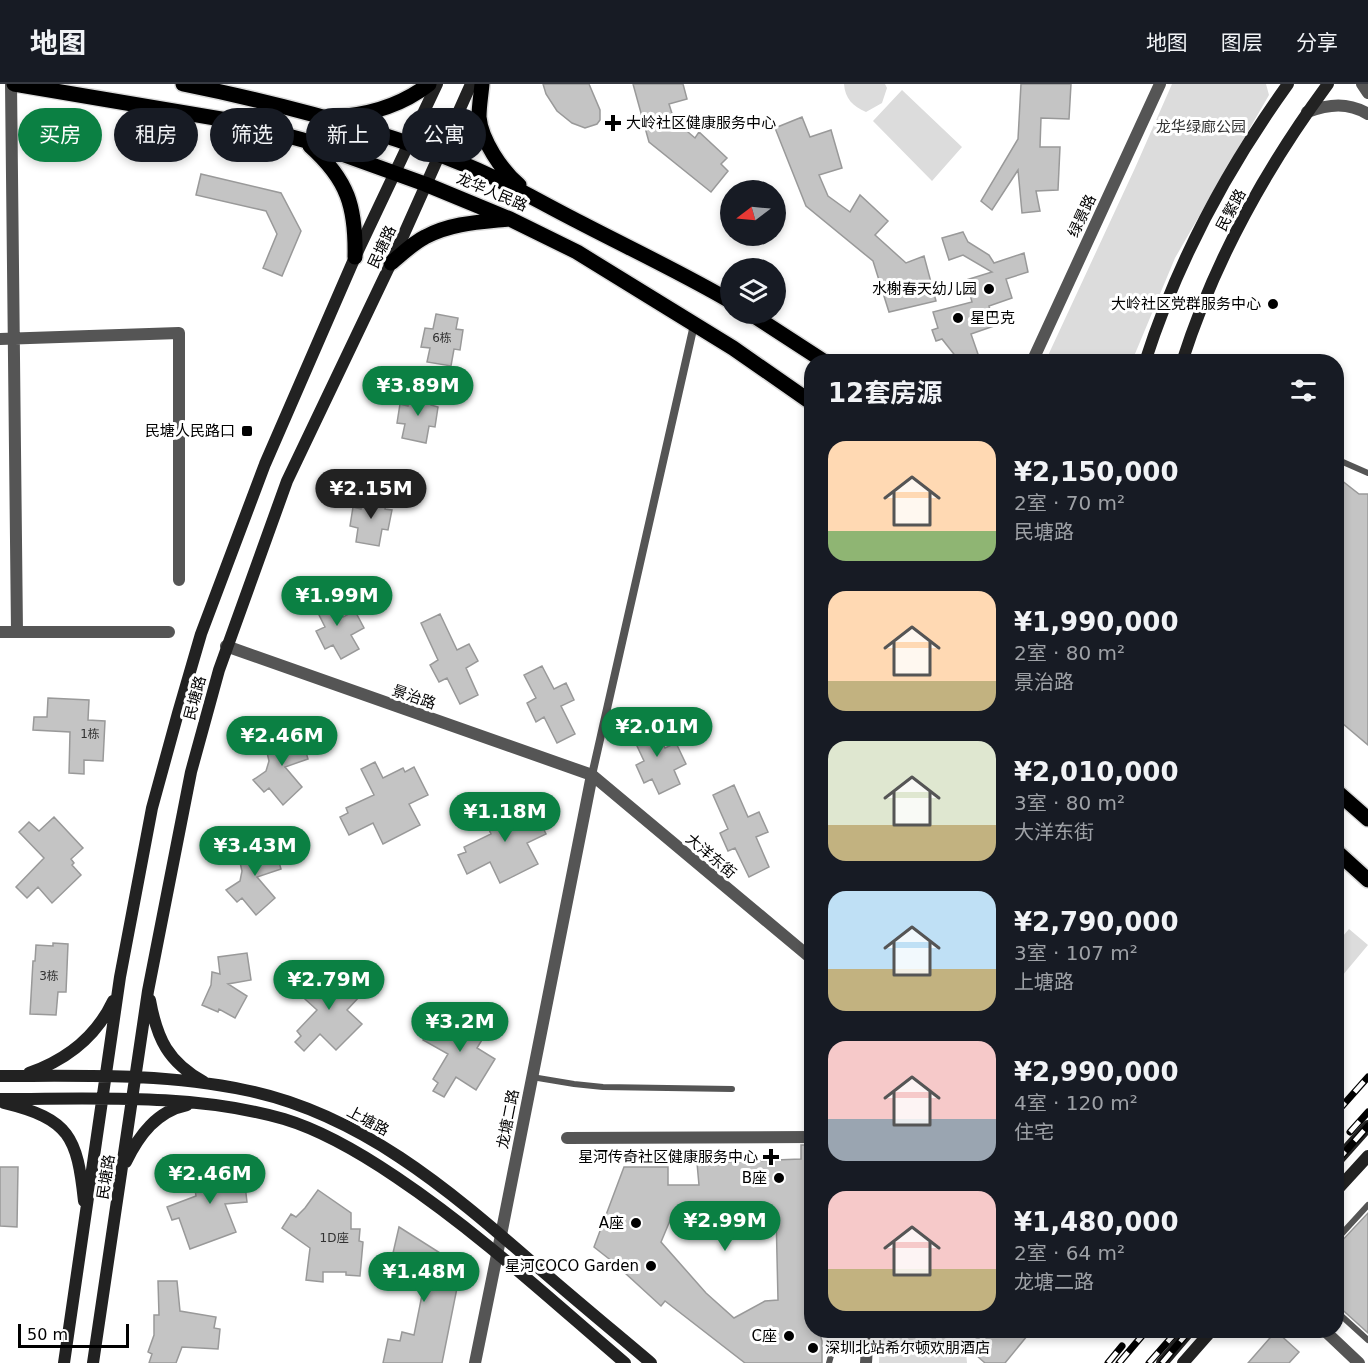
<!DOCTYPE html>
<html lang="zh">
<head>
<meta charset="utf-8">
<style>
  body { margin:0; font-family:"DejaVu Sans","Noto Sans SC",sans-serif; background:#242831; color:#f1f3f6; height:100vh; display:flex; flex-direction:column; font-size:22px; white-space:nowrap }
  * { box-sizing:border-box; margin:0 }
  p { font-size:20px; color:#9ea1a6 }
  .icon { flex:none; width:33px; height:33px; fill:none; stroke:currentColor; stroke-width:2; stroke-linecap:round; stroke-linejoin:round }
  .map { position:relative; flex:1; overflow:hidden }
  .drawer { position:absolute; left:804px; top:270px; width:540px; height:984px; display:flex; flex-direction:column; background:#171b24; border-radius:24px; box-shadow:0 3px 9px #0003 }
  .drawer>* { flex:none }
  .guide { position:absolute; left:18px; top:24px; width:570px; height:54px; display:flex; gap:12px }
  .needle { width:39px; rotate:254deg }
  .tools { position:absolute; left:720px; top:96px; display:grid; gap:12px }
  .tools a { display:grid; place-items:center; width:66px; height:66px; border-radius:50%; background:#171b24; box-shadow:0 3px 9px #0003; font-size:30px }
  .scale { position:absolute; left:18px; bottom:15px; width:111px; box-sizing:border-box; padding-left:6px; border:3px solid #000; border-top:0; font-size:16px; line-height:21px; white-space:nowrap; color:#000; -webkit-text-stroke:4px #fff; paint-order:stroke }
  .price { position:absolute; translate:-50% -51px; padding:0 14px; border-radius:21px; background:#0b8043; color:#fff; font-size:20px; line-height:39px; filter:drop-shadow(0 2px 3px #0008) }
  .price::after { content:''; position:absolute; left:50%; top:36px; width:18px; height:14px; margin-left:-9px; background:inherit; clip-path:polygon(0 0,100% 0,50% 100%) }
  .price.on { background:#222; color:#fff }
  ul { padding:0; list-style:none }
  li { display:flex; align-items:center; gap:18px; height:150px; padding:0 24px }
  li span { display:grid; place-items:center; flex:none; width:168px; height:120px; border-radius:18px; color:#555 }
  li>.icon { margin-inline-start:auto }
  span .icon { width:72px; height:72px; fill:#fffc; stroke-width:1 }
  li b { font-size:26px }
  h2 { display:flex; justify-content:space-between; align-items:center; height:72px; padding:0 24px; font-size:26px }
  .chip { padding:0 21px; border-radius:27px; background:#171b24; box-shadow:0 3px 9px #0003; font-size:21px; line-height:54px }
  .chip.on { background:#0b8043; color:#fff }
  header { display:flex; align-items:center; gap:36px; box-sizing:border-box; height:84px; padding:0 30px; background:#171b24; border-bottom:2px solid #363941 }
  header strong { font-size:28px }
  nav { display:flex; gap:33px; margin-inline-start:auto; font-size:21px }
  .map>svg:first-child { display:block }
</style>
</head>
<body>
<header>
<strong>地图</strong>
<nav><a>地图</a><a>图层</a><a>分享</a></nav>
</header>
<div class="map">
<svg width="1368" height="1279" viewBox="0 0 1368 1279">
  <rect width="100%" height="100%" fill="#fff"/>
  <path fill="#dcdcdc" d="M844 0H885L887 4 882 19 866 28C853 22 845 15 844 0Z
    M1172 0H1266L1269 11 1175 174 1132 277 1045 278 1135 84Z
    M902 6 962 63 932 97 873 37Z
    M1349 845 1368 861 1337 898V859Z
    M880 1247H964L967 1279H879Z"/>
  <path fill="#c4c4c4" stroke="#999" stroke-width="1.5" fill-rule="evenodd" d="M543 0H589L600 26V36L597 40 585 44 572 39 557 27 546 10Z
    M633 0H683L687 15 669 20 674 36 695 54 699 48 727 74 721 80 728 87 711 108 649 58Z
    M1021 0H1071L1069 35 1041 34 1040 63H1060L1058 106 1036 107 1040 127 1022 129 1018 86 992 126 981 117 1018 55Z
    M802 33 810 53 831 46 842 84 819 91 828 112 850 128 860 111 888 137 875 151 906 179 924 172 936 217 889 228 873 177 806 122 775 44Z
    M201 90 281 109 301 147 282 192 263 184 277 150 266 127 196 111Z
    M963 148 968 158 989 171 994 179 1024 169 1028 188 1006 195 1012 214 989 222 994 242 971 250 980 276 957 274 942 255 936 257 932 246 938 244 933 228 972 218 966 196 992 188 963 171 949 176 942 154Z
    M436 230 458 234 456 245 463 246 460 266 454 265 451 282 427 278 430 264 421 263 425 244 433 245Z
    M411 306 433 311 431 321 438 323 435 343 429 342 426 359 402 354 405 340 397 339 400 320 408 322Z
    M1336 392 1359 410H1368V661L1336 634Z
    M364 410 387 414 385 425 392 426 388 446 382 445 379 462 356 458 358 444 350 442 353 423 361 425Z
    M331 510 343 533 355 527 364 544 351 551 359 565 341 575 333 561 325 565 316 547 325 543 313 519Z
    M440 530 457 566 469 560 478 577 466 584 478 611 460 620 447 594 439 598 430 581 438 576 421 539Z
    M542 582 554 605 566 599 574 616 561 622 575 650 557 659 544 633 536 638 527 619 536 614 524 591Z
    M48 614 89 616 88 636 105 637 103 677 84 676V690L69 689 70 648 33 646 34 633H47Z
    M652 637 665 664 676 659 686 680 674 686 680 700 659 710 652 695 644 699 636 681 644 677 630 647Z
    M280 650 282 656 301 651 308 675 285 683 302 703 283 721 269 704 264 708 253 696 266 687 269 677 264 656Z
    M375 678 383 694 403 684 405 688 414 683 428 711 409 720 420 741 383 760 373 739 349 751 340 733 348 729 346 724 374 711 361 685Z
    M734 701 748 733 759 728 768 748 756 753 769 783 749 793 735 764 728 767 720 749 728 745 713 711Z
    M493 717 500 733 520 723 522 727 532 722 546 750 527 759 538 780 500 799 490 778 467 790 458 771 466 768 464 763 491 750 479 724Z
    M54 733 83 764 71 775 74 779 72 781 81 791 52 819 38 803 27 814 16 803 44 774 19 748 29 738 39 747Z
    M253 761 255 766 274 761 281 785 257 793 275 814 256 831 242 814 237 818 226 806 240 797 242 787 237 766Z
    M53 859 68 860 66 908H58L56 931 30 930 33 877H35L36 861 53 862Z
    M247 869 251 896 228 900 247 912 235 934 219 925 218 928 202 921 211 901 212 888 220 890 218 873Z
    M333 884 361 911 347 926 362 940 336 966 320 950 304 967 295 958 301 952 297 947 317 926 295 906 304 896 314 905Z
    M456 926 488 946 477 964 495 975 476 1006 456 993 444 1013 433 1007 438 999 433 995 448 970 423 956 429 944 441 950Z
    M801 1061H812V1246H819L822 1257V1279H745L665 1217 661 1222 613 1178 594 1163 624 1083H668V1101H699L697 1079 801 1075ZM674 1127 776 1129 778 1216 765 1217 734 1234 706 1209 661 1158Z
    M205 1079 208 1085H213L214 1087 243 1084 247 1118 225 1120 236 1148 190 1165 179 1134 172 1136 167 1123 196 1112 191 1081Z
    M0 1083H18L17 1143 0 1142Z
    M318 1106 351 1129V1145H360L359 1157 363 1158 360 1192 346 1191V1188H323V1198L306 1196 310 1164 282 1144 291 1130 296 1133 305 1124Z
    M1368 1129V1249L1336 1220V1163Z
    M399 1143 448 1174 457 1204 442 1279H383L388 1255 400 1257 402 1248 414 1251 428 1181 407 1200 392 1188 401 1176 393 1169Z
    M158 1197H177L180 1227 216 1233 214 1244 220 1245 218 1265 182 1263 176 1279H149L152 1270 148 1268 154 1251V1231H159Z
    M975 1246H1032L1005 1279H985L977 1272Z
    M1276 1247 1299 1268 1289 1279H1248Z"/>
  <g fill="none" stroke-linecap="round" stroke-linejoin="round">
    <defs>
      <path id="primary" d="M14 0 233 37 303 56 425 100 510 135 577 168 733 264 812 319
        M183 0C277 19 379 45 468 82 507 98 543 120 581 139 631 165 682 189 730 217
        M482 0C481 11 479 22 479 33 481 56 502 87 519 101
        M334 33C369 31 401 22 429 0
        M310 62C348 96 356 123 355 173
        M391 179C402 170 413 159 425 153 451 139 480 138 509 135
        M751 230 825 278
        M1336 707 1368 735
        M1336 767 1368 796"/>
    </defs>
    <use href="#primary" stroke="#dbdbdb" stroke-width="18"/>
    <path stroke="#555" stroke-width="6" d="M1336 375 1368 389
      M532 993 574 1000 603 1003 732 1005
      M1336 1156 1368 1121
      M1336 1227 1368 1256
      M829 1279 835 1257V1246"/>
    <path stroke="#555" stroke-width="8" d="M592 691 694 241"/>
    <path stroke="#555" stroke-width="12" d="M11 0 17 548
      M0 255 179 249V496
      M1032 278 1160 0
      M0 548H169
      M226 562 592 691 812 875
      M567 1054 812 1053
      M1324 1246 1359 1279
      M475 1279 501 1151
      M866 1279 868 1246"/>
    <path stroke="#555" stroke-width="12" d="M1362 0 1368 9
      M1307 28C1329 20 1348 18 1368 30
      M501 1151 592 691"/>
    <path stroke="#222" stroke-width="12" d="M1145 278C1177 178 1227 85 1288 0
      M1182 278C1214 178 1266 84 1328 0
      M150 916C157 955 168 978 204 998
      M29 989C66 976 96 953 113 917
      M0 992C81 992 165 989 245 1006 359 1029 448 1105 533 1179 572 1213 612 1246 651 1279
      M0 1015C94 1015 192 1009 284 1035 324 1047 362 1070 396 1093 478 1148 550 1215 625 1279
      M4 1019C70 1035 77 1053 84 1117
      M126 1078C139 1051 157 1027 187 1021
      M1336 1078 1368 1042
      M1336 1107 1368 1072
      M64 1279 120 893 152 724 178 629 201 550 265 380 355 173 437 0
      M93 1279 148 907 191 688 219 586 287 397 391 179 471 0
      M1162 1279 1190 1246
      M1183 1279 1212 1246"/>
    <use href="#primary" stroke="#000" stroke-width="15"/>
    <defs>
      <path id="rail" d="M1336 1029 1368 993
        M1350 1048 1368 1028
        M1336 1078 1368 1042
        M1108 1279 1122 1262
        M1119 1279 1147 1246
        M1149 1279 1178 1246
        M1162 1279 1190 1246"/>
    </defs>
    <use href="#rail" stroke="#000" stroke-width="7"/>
    <use href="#rail" stroke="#fff" stroke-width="4.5" stroke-dasharray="14" stroke-linecap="butt"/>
  </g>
  <g fill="#000" stroke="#fff" stroke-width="2">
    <path d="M610 30h6v6h6v6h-6v6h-6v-6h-6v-6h6z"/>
    <circle cx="989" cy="205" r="6"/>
    <circle cx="1273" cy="220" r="6"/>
    <circle cx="958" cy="234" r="6"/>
    <rect x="241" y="341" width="12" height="12" rx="3"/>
    <path d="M768 1064h6v6h6v6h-6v6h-6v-6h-6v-6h6z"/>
    <circle cx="779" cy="1094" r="6"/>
    <circle cx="636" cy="1139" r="6"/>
    <circle cx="651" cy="1182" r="6"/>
    <circle cx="789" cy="1252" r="6"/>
    <circle cx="813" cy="1264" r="6"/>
  </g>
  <g text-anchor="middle" stroke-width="6" stroke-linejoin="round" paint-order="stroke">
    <g font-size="12" fill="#313131">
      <text x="442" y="258">6栋</text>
      <text x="90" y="654">1栋</text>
      <text x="49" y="896">3栋</text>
      <text x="334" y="1158">1D座</text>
    </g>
    <g font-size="15" fill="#000" stroke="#fff" text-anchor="end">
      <text x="626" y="44" text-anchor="start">大岭社区健康服务中心</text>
      <text x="977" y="210">水榭春天幼儿园</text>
      <text x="1261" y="225">大岭社区党群服务中心</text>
      <text x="970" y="239" text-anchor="start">星巴克</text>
      <text x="235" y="352">民塘人民路口</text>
      <text x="758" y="1078">星河传奇社区健康服务中心</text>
      <text x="767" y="1099">B座</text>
      <text x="624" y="1144">A座</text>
      <text x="639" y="1187">星河COCO Garden</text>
      <text x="777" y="1257">C座</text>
      <text x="825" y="1269" text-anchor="start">深圳北站希尔顿欢朋酒店</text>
    </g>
    <g font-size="15" fill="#333" stroke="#fff">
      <text x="1201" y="48">龙华绿廊公园</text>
    </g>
    <g font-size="15" fill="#000" stroke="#fff">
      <text transform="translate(492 108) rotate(23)" y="5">龙华人民路</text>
      <text transform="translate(1231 126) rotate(-62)" y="5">民繁路</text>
      <text transform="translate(1082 132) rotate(-65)" y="5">绿景路</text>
      <text transform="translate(382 163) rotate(-65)" y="5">民塘路</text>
      <text transform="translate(414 613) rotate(19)" y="5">景治路</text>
      <text transform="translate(195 614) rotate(-75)" y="5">民塘路</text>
      <text transform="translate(711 772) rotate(40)" y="5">大洋东街</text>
      <text transform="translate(508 1035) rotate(-79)" y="5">龙塘二路</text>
      <text transform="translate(368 1037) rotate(28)" y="5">上塘路</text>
      <text transform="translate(106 1093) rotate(-81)" y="5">民塘路</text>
    </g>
  </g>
</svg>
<div class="tools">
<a><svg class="needle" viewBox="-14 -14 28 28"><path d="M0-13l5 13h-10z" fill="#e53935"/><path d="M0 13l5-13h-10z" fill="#9ea1a6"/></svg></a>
<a><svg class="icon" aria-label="layers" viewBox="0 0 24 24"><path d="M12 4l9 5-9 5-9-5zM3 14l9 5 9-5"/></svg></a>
</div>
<div class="scale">50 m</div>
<b class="price" style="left:418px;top:333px">¥3.89M</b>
<b class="price on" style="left:371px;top:436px">¥2.15M</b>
<b class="price" style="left:337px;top:543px">¥1.99M</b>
<b class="price" style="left:657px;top:674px">¥2.01M</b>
<b class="price" style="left:282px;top:683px">¥2.46M</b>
<b class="price" style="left:505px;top:759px">¥1.18M</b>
<b class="price" style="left:255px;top:793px">¥3.43M</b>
<b class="price" style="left:329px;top:927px">¥2.79M</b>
<b class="price" style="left:460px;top:969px">¥3.2M</b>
<b class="price" style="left:210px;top:1121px">¥2.46M</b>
<b class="price" style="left:725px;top:1168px">¥2.99M</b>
<b class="price" style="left:424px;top:1219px">¥1.48M</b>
<div class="guide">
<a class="chip on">买房</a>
<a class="chip">租房</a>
<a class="chip">筛选</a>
<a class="chip">新上</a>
<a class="chip">公寓</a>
</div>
<section class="drawer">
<h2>12套房源<svg class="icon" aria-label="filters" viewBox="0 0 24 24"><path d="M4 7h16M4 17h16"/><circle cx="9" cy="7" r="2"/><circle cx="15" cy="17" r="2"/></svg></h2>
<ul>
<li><span style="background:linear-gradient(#ffd9b3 75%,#8fb573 0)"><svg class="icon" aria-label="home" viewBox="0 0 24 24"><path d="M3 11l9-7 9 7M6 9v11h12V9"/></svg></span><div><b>¥2,150,000</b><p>2室 · 70 m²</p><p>民塘路</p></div></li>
<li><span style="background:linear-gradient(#ffd9b3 75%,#c2b280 0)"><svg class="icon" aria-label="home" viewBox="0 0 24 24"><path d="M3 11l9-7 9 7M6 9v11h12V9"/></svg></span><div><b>¥1,990,000</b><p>2室 · 80 m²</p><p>景治路</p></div></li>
<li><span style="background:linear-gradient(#dfe7d0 70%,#c2b280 0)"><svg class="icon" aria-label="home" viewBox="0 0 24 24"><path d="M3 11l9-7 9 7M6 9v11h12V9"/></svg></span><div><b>¥2,010,000</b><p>3室 · 80 m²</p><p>大洋东街</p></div></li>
<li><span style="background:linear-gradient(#bfe0f5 65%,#c2b280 0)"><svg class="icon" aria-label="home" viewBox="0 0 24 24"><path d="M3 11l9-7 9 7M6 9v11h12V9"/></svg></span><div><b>¥2,790,000</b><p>3室 · 107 m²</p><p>上塘路</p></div></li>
<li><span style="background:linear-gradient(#f6c9c9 65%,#9aa5b1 0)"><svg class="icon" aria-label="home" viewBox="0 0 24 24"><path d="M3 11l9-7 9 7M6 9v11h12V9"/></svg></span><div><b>¥2,990,000</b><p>4室 · 120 m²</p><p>住宅</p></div></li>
<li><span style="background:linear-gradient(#f6c9c9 65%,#c2b280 0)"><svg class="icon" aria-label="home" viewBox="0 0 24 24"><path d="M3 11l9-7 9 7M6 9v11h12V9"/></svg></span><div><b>¥1,480,000</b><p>2室 · 64 m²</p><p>龙塘二路</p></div></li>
</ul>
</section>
</div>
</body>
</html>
